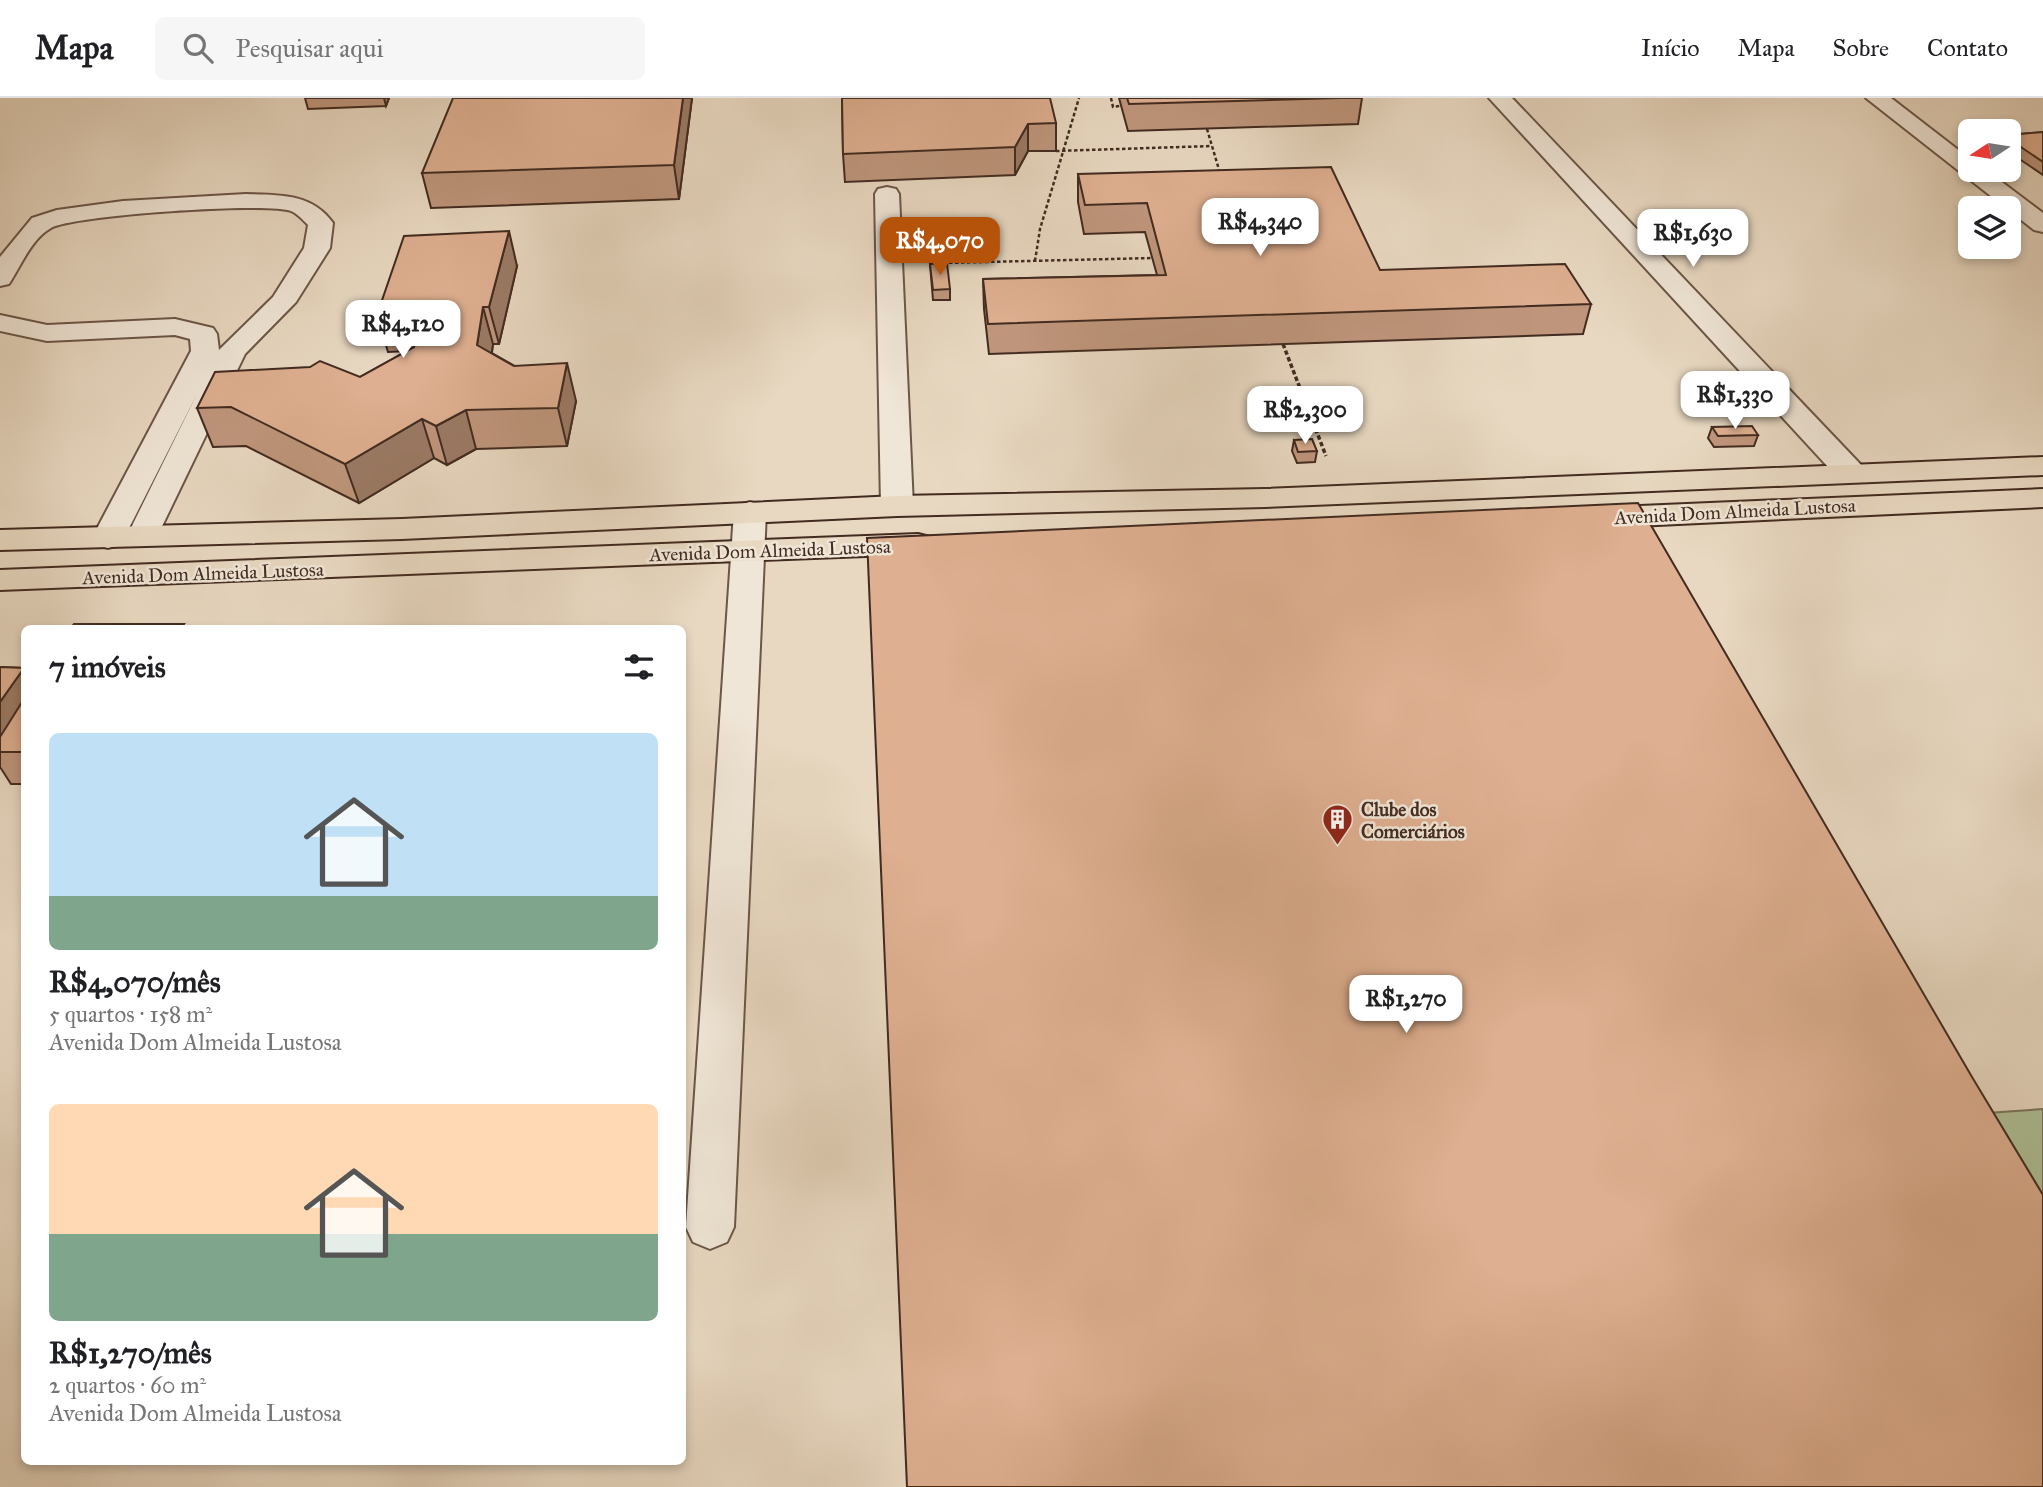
<!DOCTYPE html>
<html lang="pt">
<head>
<meta charset="utf-8">
<style>
  body { margin:0; font-family:"IM FELL Great Primer",serif; background:#f6f6f6; color:#202124; height:100vh; display:flex; flex-direction:column; font-size:26px; white-space:nowrap }
  * { box-sizing:border-box; margin:0 }
  p { font-size:23px; color:#757577 }
  .icon { flex:none; width:38px; height:38px; fill:none; stroke:currentColor; stroke-width:2; stroke-linecap:round; stroke-linejoin:round }
  .map { position:relative; flex:1; overflow:hidden }
  .sheet { position:absolute; left:21px; top:527px; width:665px; height:840px; display:flex; flex-direction:column; background:#fff; border-radius:10px; box-shadow:0 4px 10px #0003 }
  .sheet>* { flex:none }
  .needle { width:46px; rotate:258deg }
  .fabs { position:absolute; left:1958px; top:21px; display:grid; gap:14px }
  .fabs a { display:grid; place-items:center; width:63px; height:63px; border-radius:10px; background:#fff; box-shadow:0 4px 10px #0003; font-size:35px }
  .price { position:absolute; translate:-50% -60px; padding:0 16px; border-radius:14px; background:#fff; color:#222; font-size:23px; line-height:46px; filter:drop-shadow(0 2px 4px #0008) }
  .price::after { content:''; position:absolute; left:50%; top:42px; width:21px; height:16px; margin-left:-10px; background:inherit; clip-path:polygon(0 0,100% 0,50% 100%) }
  .price.current { background:#b45309; color:#fff }
  ul { padding:0; list-style:none }
  li { display:grid; align-content:center; gap:14px; height:371px; padding:0 28px }
  li span { display:grid; place-items:center; height:217px; border-radius:10px; color:#555 }
  li>.icon { margin-inline-start:auto }
  span .icon { width:126px; height:126px; fill:#fffc; stroke-width:1 }
  li b { font-size:30px }
  h2 { display:flex; justify-content:space-between; align-items:center; height:84px; padding:0 28px; font-size:30px }
  header { display:flex; align-items:center; gap:42px; box-sizing:border-box; height:98px; padding:0 35px; background:#fff; border-bottom:2px solid #e0e0e0 }
  header strong { font-size:33px }
  nav { display:flex; gap:38px; margin-inline-start:auto; font-size:24px }
  .search { width:490px; height:63px; background:#f6f6f6; display:flex; align-items:center; gap:18px; box-sizing:border-box; padding:0 24px; border-radius:10px; color:#757577; font-size:26px }
  .map>svg:first-child { display:block }
</style>
</head>
<body>
<header>
<strong>Mapa</strong>
<div class="search"><svg class="icon" aria-label="search" viewBox="0 0 24 24"><circle cx="10" cy="10" r="6"/><path d="M15 15l6 6"/></svg>Pesquisar aqui</div>
<nav><a>Início</a><a>Mapa</a><a>Sobre</a><a>Contato</a></nav>
</header>
<div class="map">
<svg width="2043" height="1389" viewBox="0 0 2043 1389">
  <rect width="100%" height="100%" fill="#e8d8c1"/>
  <filter id="stains"><feTurbulence type="fractalNoise" baseFrequency=".00286" numOctaves="4"/><feColorMatrix values="0 0 0 0 .2 0 0 0 0 .09 0 0 0 0 .02 0 0 0 .5 -.17"/></filter>
  <radialGradient id="worn" r=".72"><stop offset=".6" stop-color="#630" stop-opacity="0"/><stop offset="1" stop-color="#630" stop-opacity=".3"/></radialGradient>
  <path fill="#afc098" stroke="#78765c" stroke-width="2" d="M2043 1011V1189L1944 1018Z"/>
  <g fill="none" stroke-linecap="round" stroke-linejoin="round">
    <defs>
      <path id="minor" d="M1489 0H1512L1862 368 1866 375 1862 382 1851 384 1840 382Z
        M1866 0H1891L1970 61V72H1986L2043 115V134L2034 132Z
        M887 89 896 91 899 96 913 408 908 415 897 418 886 415 881 408 875 96 878 91Z
        M246 96C279 97 312 95 333 125L330 150 296 204 245 256 154 445 143 448 132 445 127 438 197 296 124 440 119 447 108 450 97 447 92 440 191 253 190 241 175 237 47 243 0 233V217L47 227 175 221 213 230 217 236 219 252 273 199 304 150 308 127C303 122 298 116 291 113 267 104 74 117 51 130 31 141 21 168 9 186L0 188V159L32 120 57 112 123 103Z
        M750 404 761 407 766 414 734 1129 727 1144 710 1151 693 1144 686 1129 734 414 739 407Z"/>
      <path id="major" d="M2043 359V377L1265 409 897 418 402 441 0 452V432L402 421 897 398 1265 391Z
        M2043 391V409L1593 430 1582 427 1577 420 1582 413 1593 410Z
        M918 436 930 439 934 446 930 453 918 456 0 492V472Z"/>
    </defs>
    <use href="#minor" stroke="#6c5648" stroke-width="4"/>
    <use href="#major" stroke="#422b20" stroke-width="4"/>
    <path stroke="#422b20" stroke-width="2.5" stroke-dasharray="3.5 2.5" stroke-linecap="butt" d="M1111 0 1113 9 1120 8
      M1207 31 1220 75
      M1056 53 1212 48
      M1035 163 1040 131 1079 0
      M943 165 1153 160"/>
    <path stroke="#422b20" stroke-width="3.5" stroke-dasharray="4.5 2.5" stroke-linecap="butt" d="M1283 246 1326 358"/>
    <use href="#minor" fill="#f0e6d7" fill-rule="evenodd"/>
    <use href="#major" fill="#e8d8c1" fill-rule="evenodd"/>
  </g>
  <path fill="#bf967c" stroke="#422b20" stroke-width="2" d="M305 0H389L386 8 308 11Z
    M692 0 679 101 431 110 422 75Z
    M842 0 1056 25V53H1028L1015 77 845 84 843 56Z
    M1119 0H1362L1358 26 1128 33Z
    M2043 34V77L2009 54V37Z
    M1078 76 1380 172 1591 206 1583 236 989 256 984 211 983 181 1157 177 1145 134 1084 136 1078 104Z
    M930 166 950 191V202H933Z
    M517 168 499 246H493L492 255 576 303 567 348 476 351 447 367 434 360 359 405 246 348 213 349 197 310 360 279 407 253 388 254 377 217Z
    M1712 329 1758 337 1754 348 1714 349 1708 340Z
    M1294 342 1317 353 1315 364 1297 365 1292 353Z
    M0 569 24 570V686H11L0 669Z"/>
  <path fill="#9b7a65" stroke="#422b20" stroke-width="2" d="M384 0H389L386 8Z
    M683 0H692L679 101 674 67Z
    M1028 26V53L1015 77V49Z
    M509 133 517 168 499 246 489 209Z
    M483 209 493 246 487 284 477 247Z
    M567 265 576 303 567 348 558 310Z
    M466 312 476 351 447 367 436 328Z
    M422 321 434 360 359 405 345 366Z
    M24 570V630L0 654V604Z"/>
  <path fill="#deaf90" stroke="#422b20" stroke-width="2" d="M453 0H683L674 67 422 75Z
    M842 0H1050L1056 25 1028 26 1015 49 843 56Z
    M1127 0H1340L1129 6Z
    M2043 34V64L2009 41V37Z
    M1331 69 1380 172 1565 166 1591 206 988 226 983 181 1166 177 1147 105 1085 107 1078 76Z
    M509 133 489 209H483L477 247 514 268 567 265 558 310 466 312 436 328 422 321 345 366 231 309 197 310 215 274 310 269 320 263 360 279 414 249 423 214 377 217 404 138Z
    M947 165 950 191 933 192 930 166Z
    M1752 328 1758 337 1718 338 1712 329Z
    M1312 341 1317 353 1298 354 1294 342Z
    M1638 405 1972 979 2043 1097V1389H907L867 440Z
    M74 526H184L181 530H71Z
    M0 569 24 570 0 604Z
    M24 601V654H0V639Z"/>
  <defs>
    <symbol id="building-pin" viewBox="-11 -11 22 30"><path d="M0 17L-7.5 6A9.5 9.5 0 1 1 7.5 6Z" fill="#8f2418" stroke="#f0e6d7"/><path d="M-4-6H4V6H1V3H-1V6H-4ZM-2.5-4.3h1.7v1.8h-1.7ZM.8-4.3h1.7v1.8H.8ZM-2.5-1h1.7V.8h-1.7ZM.8-1h1.7V.8H.8Z" fill="#fff"/></symbol>
  </defs>
  <g fill-rule="evenodd">
    <use href="#building-pin" x="1320" y="704" width="35" height="47"/>
  </g>
  <g text-anchor="middle" stroke-width="5" stroke-linejoin="round" paint-order="stroke">
    <g font-size="19" fill="#422b20" stroke="#f0e6d7">
      <text transform="translate(1735 413) rotate(-3)" y="7">Avenida Dom Almeida Lustosa</text>
      <text transform="translate(770 452) rotate(-2)" y="7">Avenida Dom Almeida Lustosa</text>
      <text transform="translate(203 475) rotate(-2)" y="7">Avenida Dom Almeida Lustosa</text>
    </g>
    <g font-size="19" font-weight="bold" fill="#422b20" stroke="#f0e6d7" text-anchor="start">
      <text x="1361" y="718">Clube dos<tspan x="1361" dy="22">Comerciários</tspan></text>
    </g>
  </g>
  <rect width="100%" height="100%" filter="url(#stains)"/>
  <rect width="100%" height="100%" fill="url(#worn)"/>
</svg>
<div class="fabs">
<a><svg class="needle" viewBox="-14 -14 28 28"><path d="M0-13l5 13h-10z" fill="#e53935"/><path d="M0 13l5-13h-10z" fill="#757577"/></svg></a>
<a><svg class="icon" aria-label="layers" viewBox="0 0 24 24"><path d="M12 4l9 5-9 5-9-5zM3 14l9 5 9-5"/></svg></a>
</div>
<b class="price" style="left:1260px;top:160px">R$4,340</b>
<b class="price" style="left:1693px;top:171px">R$1,630</b>
<b class="price current" style="left:940px;top:179px">R$4,070</b>
<b class="price" style="left:403px;top:262px">R$4,120</b>
<b class="price" style="left:1735px;top:333px">R$1,330</b>
<b class="price" style="left:1305px;top:348px">R$2,300</b>
<b class="price" style="left:1406px;top:937px">R$1,270</b>
<section class="sheet">
<h2>7 imóveis<svg class="icon" aria-label="filters" viewBox="0 0 24 24"><path d="M4 7h16M4 17h16"/><circle cx="9" cy="7" r="2"/><circle cx="15" cy="17" r="2"/></svg></h2>
<ul>
<li><span style="background:linear-gradient(#bfe0f5 75%,#7fa58c 0)"><svg class="icon" aria-label="home" viewBox="0 0 24 24"><path d="M3 11l9-7 9 7M6 9v11h12V9"/></svg></span><div><b>R$4,070/mês</b><p>5 quartos · 158 m²</p><p>Avenida Dom Almeida Lustosa</p></div></li>
<li><span style="background:linear-gradient(#ffd9b3 60%,#7fa58c 0)"><svg class="icon" aria-label="home" viewBox="0 0 24 24"><path d="M3 11l9-7 9 7M6 9v11h12V9"/></svg></span><div><b>R$1,270/mês</b><p>2 quartos · 60 m²</p><p>Avenida Dom Almeida Lustosa</p></div></li>
</ul>
</section>
</div>
</body>
</html>
